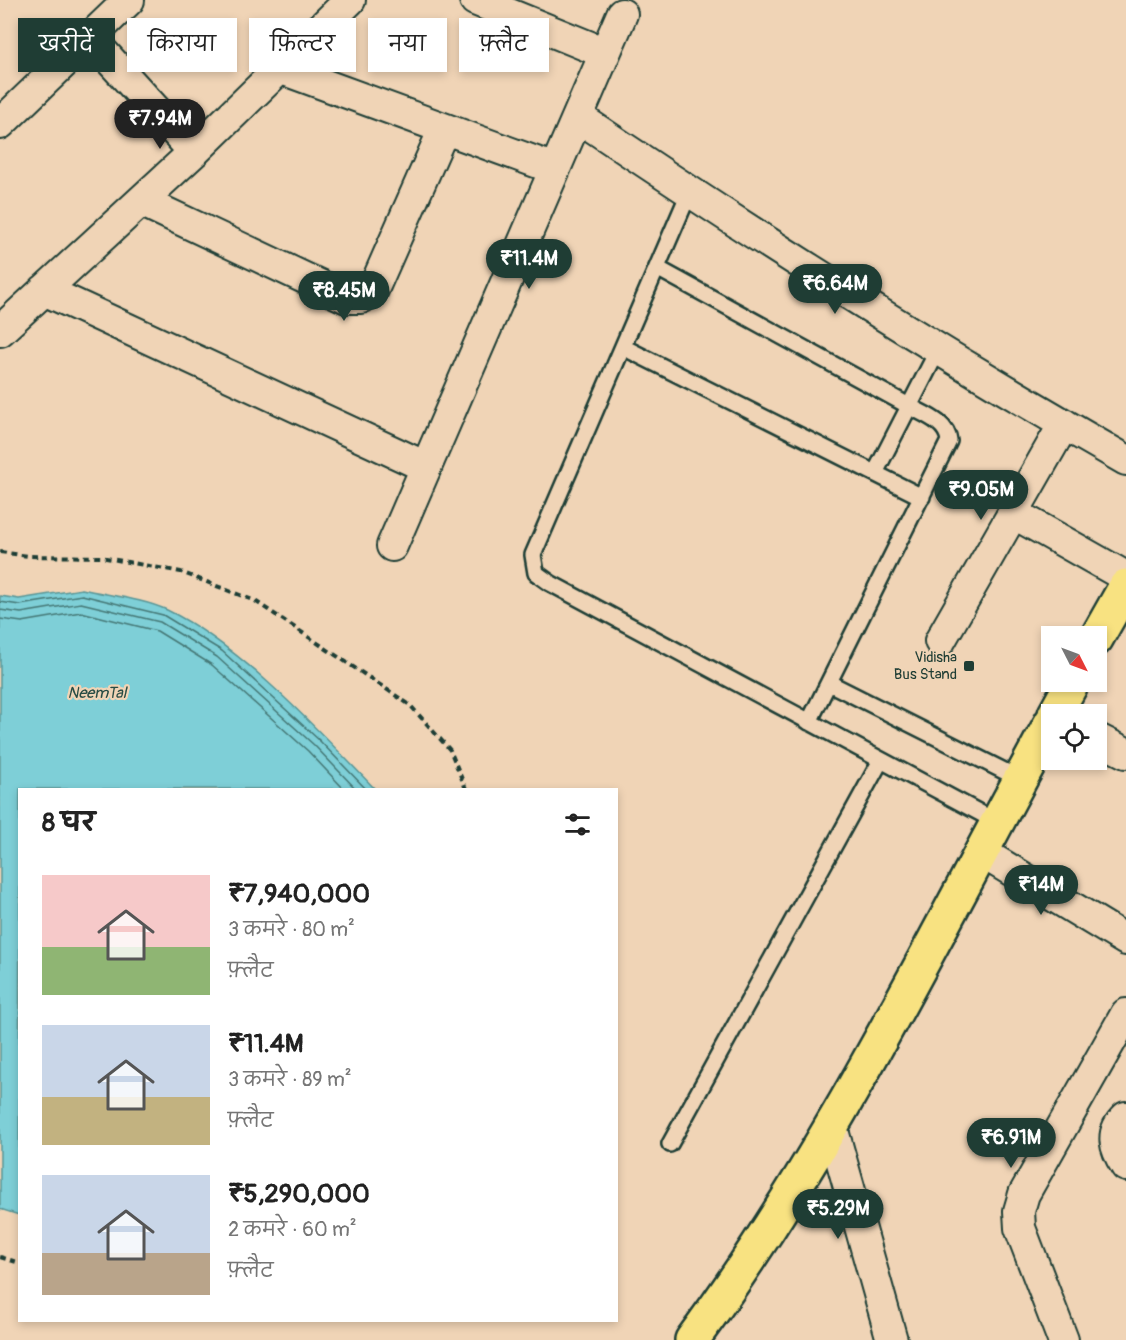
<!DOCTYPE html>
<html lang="hi">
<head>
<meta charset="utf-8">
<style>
  body { margin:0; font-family:Pangolin,"Playpen Sans Deva",sans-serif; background:#f6f6f6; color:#222; height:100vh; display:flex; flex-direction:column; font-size:22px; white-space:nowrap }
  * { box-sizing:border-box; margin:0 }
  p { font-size:20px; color:#767676 }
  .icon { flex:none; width:33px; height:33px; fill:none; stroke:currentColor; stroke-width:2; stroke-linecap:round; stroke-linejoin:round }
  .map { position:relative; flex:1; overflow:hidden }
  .side { position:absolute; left:18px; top:788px; width:600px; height:534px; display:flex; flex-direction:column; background:#fff; border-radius:0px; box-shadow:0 3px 9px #0003 }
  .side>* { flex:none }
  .guide { position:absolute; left:18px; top:18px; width:600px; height:54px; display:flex; gap:12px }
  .needle { width:39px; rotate:132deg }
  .tools { position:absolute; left:1041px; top:626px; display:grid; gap:12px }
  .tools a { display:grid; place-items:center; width:66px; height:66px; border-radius:0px; background:#fff; box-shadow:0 3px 9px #0003; font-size:30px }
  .price { position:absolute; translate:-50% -51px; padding:0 14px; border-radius:21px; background:#1f3d34; color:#fff; font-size:20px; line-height:39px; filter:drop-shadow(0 2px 3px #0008) }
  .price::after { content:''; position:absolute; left:50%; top:36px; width:18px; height:14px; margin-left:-9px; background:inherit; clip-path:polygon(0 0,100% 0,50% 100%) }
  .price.current { background:#222; color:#fff }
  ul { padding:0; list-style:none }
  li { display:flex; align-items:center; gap:18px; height:150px; padding:0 24px }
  li span { display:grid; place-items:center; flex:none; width:168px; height:120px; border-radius:0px; color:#555 }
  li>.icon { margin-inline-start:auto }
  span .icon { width:72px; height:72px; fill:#fffc; stroke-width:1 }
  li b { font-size:26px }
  h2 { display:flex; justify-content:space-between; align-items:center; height:72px; padding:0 24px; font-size:26px }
  .chip { padding:0 21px; border-radius:0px; background:#fff; box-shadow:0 3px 9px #0003; font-size:21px; line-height:54px }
  .chip.current { background:#1f3d34; color:#fff }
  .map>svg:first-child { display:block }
</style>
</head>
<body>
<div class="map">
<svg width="1126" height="1340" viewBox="0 0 1126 1340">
  <rect width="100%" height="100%" fill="#f0d4b6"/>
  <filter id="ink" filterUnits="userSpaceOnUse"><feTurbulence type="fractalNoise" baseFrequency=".0167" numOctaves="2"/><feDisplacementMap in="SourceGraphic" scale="12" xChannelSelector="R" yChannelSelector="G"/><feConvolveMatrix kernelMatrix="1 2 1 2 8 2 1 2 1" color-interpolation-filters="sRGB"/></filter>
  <g filter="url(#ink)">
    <path fill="#7ecfd7" stroke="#589596" stroke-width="1.5" d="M82 589C107 595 144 599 167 610 240 645 318 730 375 789H20L19 1215 0 1209V596L19 599Z"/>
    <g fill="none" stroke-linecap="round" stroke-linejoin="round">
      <path stroke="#457775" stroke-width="1.5" d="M0 602 20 605 82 595 163 615 222 651 319 740 366 789
        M0 610 21 613 81 603 160 622 217 657 314 745 356 789
        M0 619 22 622 81 612 157 631 212 665 308 751 344 789"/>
      <defs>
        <path id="lane" d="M689 193 533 555 536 573 550 583 997 822
          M657 268 909 406C925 415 947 422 949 441L809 722
          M623 347 922 497
          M875 473 938 350
          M829 683 1020 779
          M670 1144 881 760"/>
        <path id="street" d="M475 0 605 53
          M90 38 194 152
          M279 68 555 169
          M578 117C757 238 938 353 1126 460
          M0 124 129 0
          M141 201 347 298H361L373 290 444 129
          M44 290 426 467
          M0 331 194 152 350 0
          M1013 513 1126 577
          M392 546 622 14
          M940 641 1064 424
          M1096 738 1126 753
          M981 852 1126 940
          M1126 1117C1109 1133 1115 1149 1126 1166
          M832 1127 892 1340
          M1063 1340 1020 1228 1019 1211 1024 1194 1126 1014"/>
        <path id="primary" d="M1096 639 1126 586
          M1055 714 1073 681
          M692 1340C834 1148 937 930 1052 721"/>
      </defs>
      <use href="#lane" stroke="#1f3d34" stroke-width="20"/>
      <use href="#street" stroke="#1f3d34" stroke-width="34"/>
      <use href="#primary" stroke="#1f3d34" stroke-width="38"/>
      <path stroke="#1f3d34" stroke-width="4" stroke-dasharray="6 4.5" stroke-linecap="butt" d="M0 552 28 556 101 557 181 572 255 601 410 705 450 750 466 789
        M0 1257 20 1263"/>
      <use href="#lane" stroke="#f0d4b6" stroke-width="15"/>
      <use href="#street" stroke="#f0d4b6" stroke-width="30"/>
      <use href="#primary" stroke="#f8e281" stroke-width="33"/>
    </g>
  </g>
  <rect fill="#1f3d34" stroke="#f0d4b6" stroke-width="2" x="963" y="660" width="12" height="12" rx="3"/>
  <g text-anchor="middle" stroke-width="4.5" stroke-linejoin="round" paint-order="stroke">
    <g font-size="15" fill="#1f3d34" stroke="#f0d4b6" text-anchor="end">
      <text x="957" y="662">Vidisha<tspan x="957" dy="17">Bus Stand</tspan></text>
    </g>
    <g font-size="16" font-style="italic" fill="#284c44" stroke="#f0d4b6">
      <text x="97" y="698">NeemTal</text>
    </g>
  </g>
</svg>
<div class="tools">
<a><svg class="needle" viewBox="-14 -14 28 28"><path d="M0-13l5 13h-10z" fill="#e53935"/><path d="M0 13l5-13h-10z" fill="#767676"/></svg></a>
<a><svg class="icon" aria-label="locate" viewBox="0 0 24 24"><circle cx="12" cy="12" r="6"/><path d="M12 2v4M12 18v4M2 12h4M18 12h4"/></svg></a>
</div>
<b class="price current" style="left:160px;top:150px">₹7.94M</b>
<b class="price" style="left:529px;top:290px">₹11.4M</b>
<b class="price" style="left:835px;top:315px">₹6.64M</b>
<b class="price" style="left:344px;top:322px">₹8.45M</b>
<b class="price" style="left:981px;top:521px">₹9.05M</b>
<b class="price" style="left:1041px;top:916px">₹14M</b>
<b class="price" style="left:1011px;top:1169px">₹6.91M</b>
<b class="price" style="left:838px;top:1240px">₹5.29M</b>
<div class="guide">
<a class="chip current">खरीदें</a>
<a class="chip">किराया</a>
<a class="chip">फ़िल्टर</a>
<a class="chip">नया</a>
<a class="chip">फ़्लैट</a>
</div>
<section class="side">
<h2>8 घर<svg class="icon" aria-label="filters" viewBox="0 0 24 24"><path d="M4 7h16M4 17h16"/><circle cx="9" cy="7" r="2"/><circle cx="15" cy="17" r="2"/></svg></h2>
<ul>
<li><span style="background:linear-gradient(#f6c9c9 60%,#8fb573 0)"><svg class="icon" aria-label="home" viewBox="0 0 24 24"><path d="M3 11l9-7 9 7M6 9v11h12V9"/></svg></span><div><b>₹7,940,000</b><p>3 कमरे · 80 m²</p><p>फ़्लैट</p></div></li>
<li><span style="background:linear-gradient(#c9d6e8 60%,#c2b280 0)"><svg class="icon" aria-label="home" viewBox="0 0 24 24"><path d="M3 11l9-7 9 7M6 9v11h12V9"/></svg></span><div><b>₹11.4M</b><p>3 कमरे · 89 m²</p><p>फ़्लैट</p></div></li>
<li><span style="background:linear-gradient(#c9d6e8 65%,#b9a48a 0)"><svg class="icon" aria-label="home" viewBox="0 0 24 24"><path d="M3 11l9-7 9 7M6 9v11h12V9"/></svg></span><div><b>₹5,290,000</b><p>2 कमरे · 60 m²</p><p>फ़्लैट</p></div></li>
</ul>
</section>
</div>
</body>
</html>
